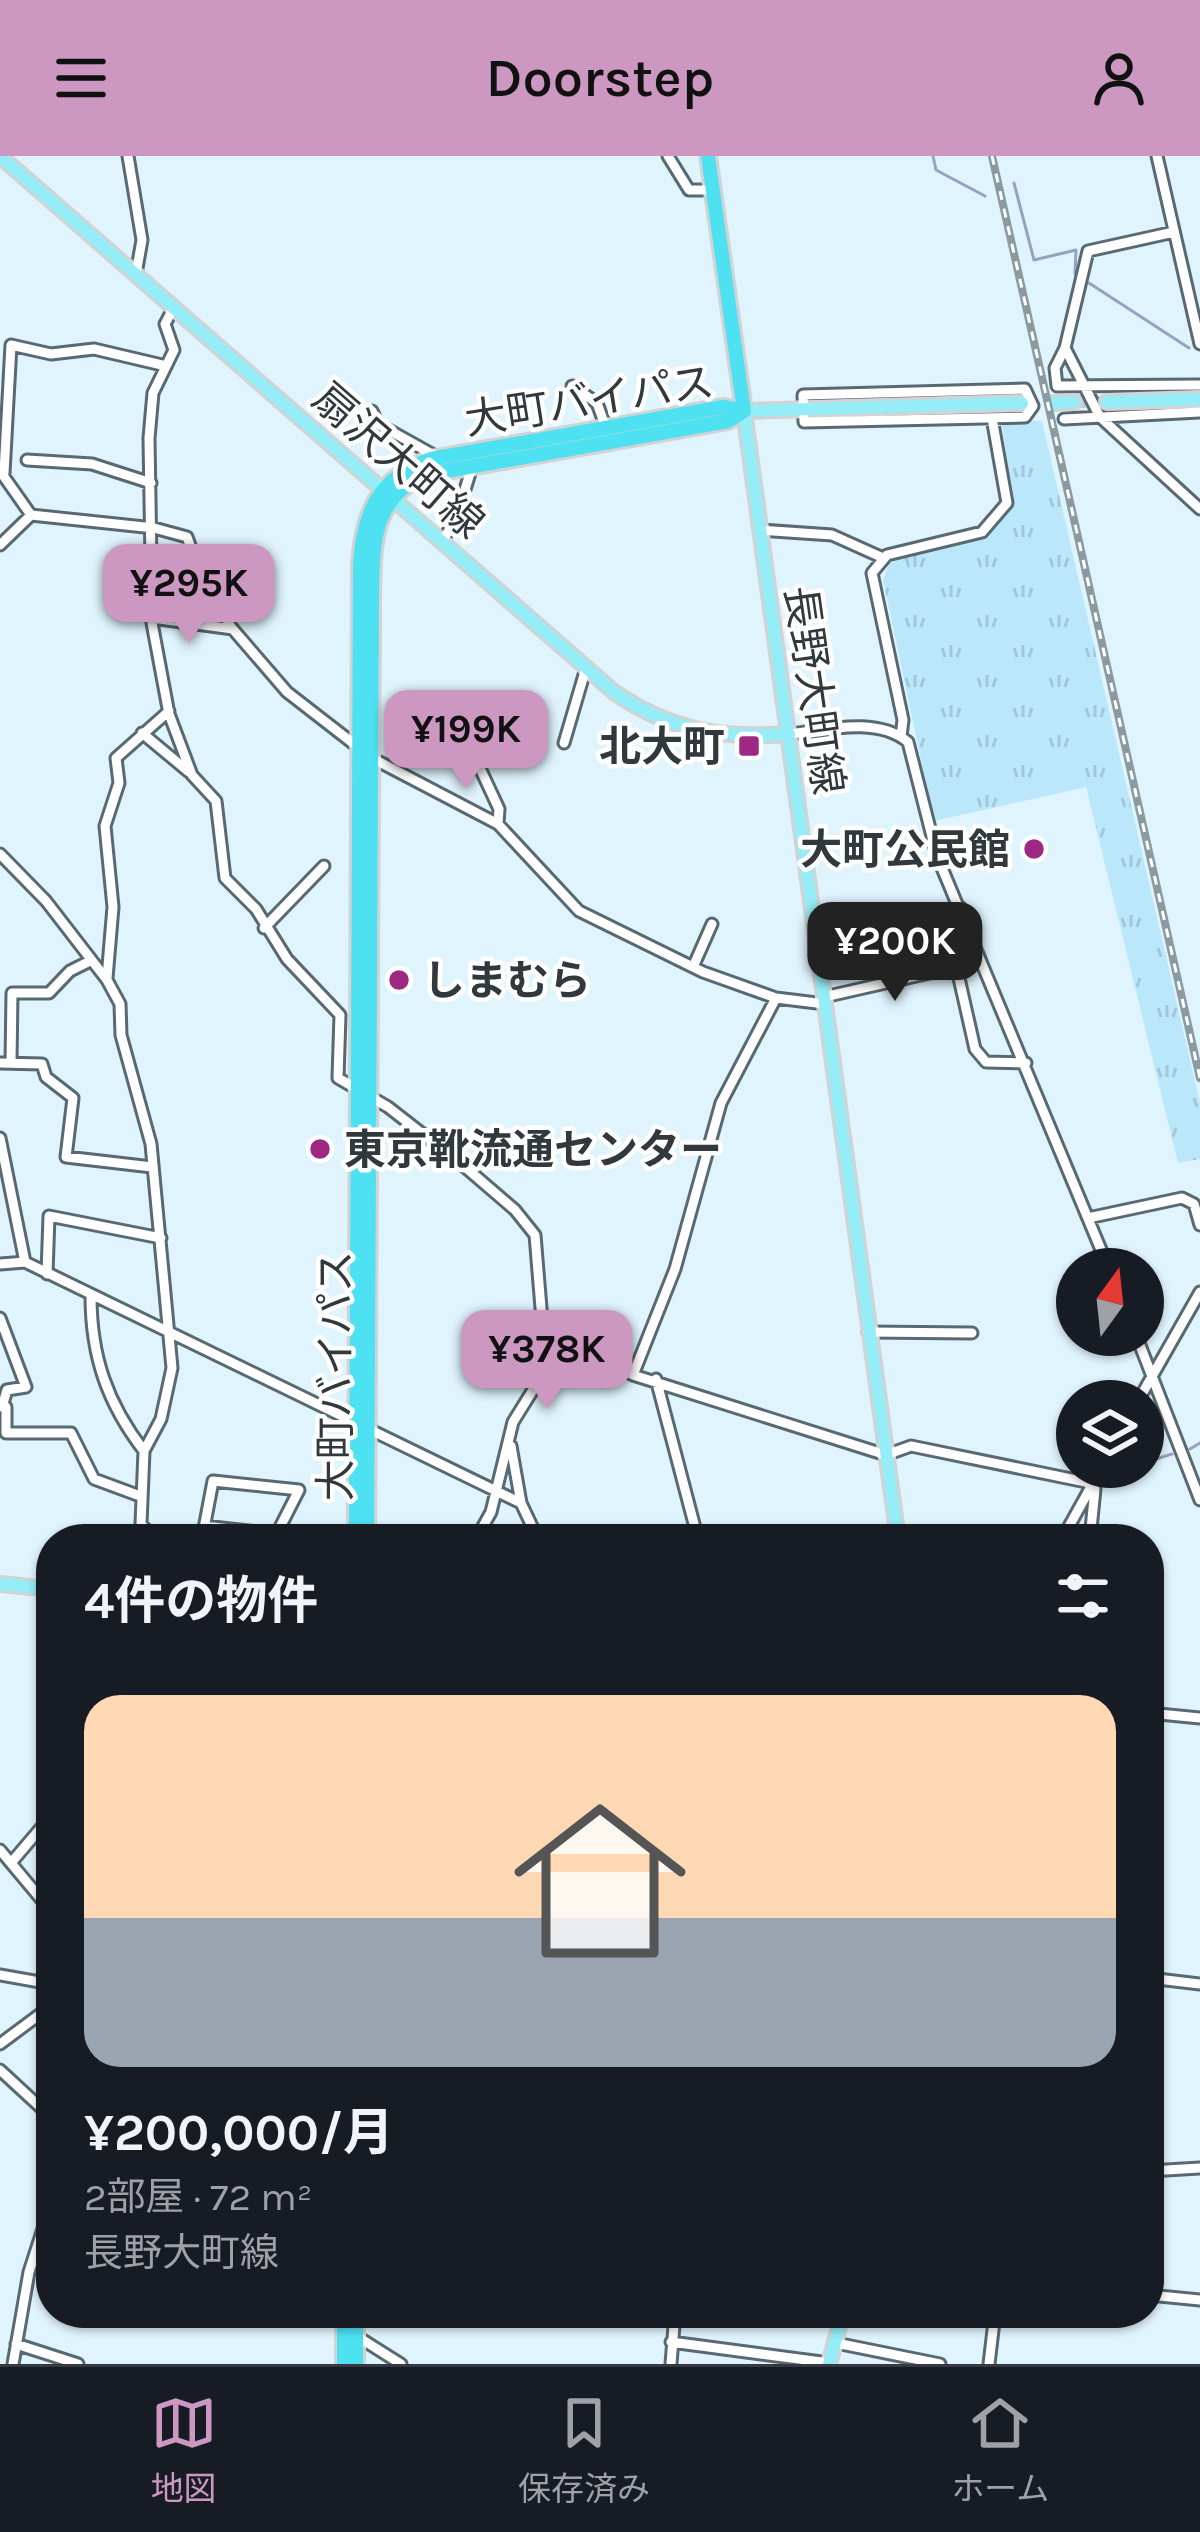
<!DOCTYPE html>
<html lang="ja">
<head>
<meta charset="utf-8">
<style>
  body { margin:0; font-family:Karla,"Noto Sans JP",sans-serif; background:#242831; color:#f1f3f6; height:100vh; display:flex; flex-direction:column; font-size:45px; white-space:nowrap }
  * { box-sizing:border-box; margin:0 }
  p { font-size:39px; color:#9ea1a6 }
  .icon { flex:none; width:66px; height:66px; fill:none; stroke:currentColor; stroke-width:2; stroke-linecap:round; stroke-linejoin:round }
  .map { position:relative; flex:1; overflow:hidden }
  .panel { position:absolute; left:36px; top:1368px; width:1128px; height:804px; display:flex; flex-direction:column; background:#171b24; border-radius:48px; box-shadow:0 3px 9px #0004 }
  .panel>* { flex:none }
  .needle { width:78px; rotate:15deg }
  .fabs { position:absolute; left:1056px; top:1092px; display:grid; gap:24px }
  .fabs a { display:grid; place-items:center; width:108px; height:108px; border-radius:50%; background:#171b24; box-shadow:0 3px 9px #0004; font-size:60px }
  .price { position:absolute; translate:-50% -102px; padding:0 27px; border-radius:24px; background:#cc98c2; color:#111; font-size:39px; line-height:78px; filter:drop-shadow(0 3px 6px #0008) }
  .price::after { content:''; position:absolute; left:50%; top:72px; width:36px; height:27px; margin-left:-18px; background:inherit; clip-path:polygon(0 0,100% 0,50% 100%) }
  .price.current { background:#222; color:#fff }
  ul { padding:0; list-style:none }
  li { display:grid; align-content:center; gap:24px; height:636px; padding:0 48px }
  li+li { border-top:3px solid #363941 }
  li span { display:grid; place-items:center; height:372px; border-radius:36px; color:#555 }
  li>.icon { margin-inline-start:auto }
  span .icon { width:216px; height:216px; fill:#fffc; stroke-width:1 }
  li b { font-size:51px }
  h2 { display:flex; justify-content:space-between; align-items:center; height:144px; padding:0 48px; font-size:51px }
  header { display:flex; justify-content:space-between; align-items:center; height:156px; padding:0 48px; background:#cc98c2; color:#111; font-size:54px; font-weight:600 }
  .dock { display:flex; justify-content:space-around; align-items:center; height:168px; border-top:3px solid #363941; background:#171b24; font-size:33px; color:#9ea1a6 }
  .dock a { display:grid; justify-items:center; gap:6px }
  .dock .current { color:#cc98c2 }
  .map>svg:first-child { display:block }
</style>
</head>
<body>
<header><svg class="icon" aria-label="menu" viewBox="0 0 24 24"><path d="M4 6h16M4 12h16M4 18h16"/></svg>Doorstep<svg class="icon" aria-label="person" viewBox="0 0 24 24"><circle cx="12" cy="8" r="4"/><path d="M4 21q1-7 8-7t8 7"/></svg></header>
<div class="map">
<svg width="1200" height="2208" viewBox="0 0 1200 2208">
  <defs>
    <pattern id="park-tufts" width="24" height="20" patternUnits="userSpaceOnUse" patternTransform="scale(3)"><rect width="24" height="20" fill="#bbe7fb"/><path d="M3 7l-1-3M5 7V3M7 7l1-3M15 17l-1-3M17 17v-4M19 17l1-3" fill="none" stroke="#a1c7d8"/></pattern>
  </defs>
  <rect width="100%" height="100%" fill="#e0f4fd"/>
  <path fill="url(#park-tufts)" d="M1002 265H1042L1200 947V1003L1178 1007 1086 631 934 665 883 424 889 408 901 402 989 377 1012 347Z"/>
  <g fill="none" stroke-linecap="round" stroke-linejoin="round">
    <path stroke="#97a2c1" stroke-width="3" d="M933 0 936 14 985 40
      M1014 27 1034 104 1076 94 1075 118
      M1089 127 1189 192
      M1190 1293 1200 1287
      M1143 1307 1172 1298
      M1106 1317 1127 1311"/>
    <path stroke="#bdcfd6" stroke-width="12" stroke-dasharray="12 6" stroke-linecap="butt" d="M1074 246H1107"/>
    <defs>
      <path id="minor" d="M128 0 142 84 136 118
        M668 0 689 34H711
        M1157 0 1200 188
        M1174 76 1088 95 1065 192 1100 261 1200 353
        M174 151 165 168 174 194 153 237 149 282 152 467 169 558 192 619 216 645 225 722 256 753 287 803 340 859 338 922 388 951 465 1011 515 1054 535 1079 546 1213 513 1266 491 1356 476 1383
        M1065 192 1055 212 1057 230 1200 229
        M572 230 597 247 606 272
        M1025 233 1033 250 1025 261 804 266 803 239Z
        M372 255 378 268 439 302
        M1064 263 1200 256
        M27 304 92 308 151 327
        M0 315 31 359 154 372 187 381 200 417 231 471 287 536 372 602 498 668 579 755 703 816 776 842 825 848
        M4 317 11 189 51 198 94 193 162 209
        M760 374 832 379 881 401
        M442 385 455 365 473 308
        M0 389 31 359
        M152 462 233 473
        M142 577 189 616
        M789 578C825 574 877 560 908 586L937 700 1109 1113
        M901 580 903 564 872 417 887 399 982 376 1007 347 992 262
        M564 587 586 512
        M472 595 499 653 498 668
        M0 698 46 745 107 824 120 848 121 879 151 988 172 1212 161 1263 144 1295 141 1368 155 1383
        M960 751 945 760 975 893 986 906 1026 907
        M264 772 324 710
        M693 811 712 768
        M107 822 113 751 105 670 119 627 116 602 169 555
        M824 841 956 811
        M0 907 42 908 46 921 73 942 66 1001 152 1011
        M11 907 12 837H49L70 815 90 805
        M0 982 25 1106
        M1088 1062 1182 1042 1194 1048 1200 1069
        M0 1108 25 1106 521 1347
        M47 1118 49 1060 161 1082
        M91 1140C91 1200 107 1247 144 1295
        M0 1162 26 1231 7 1234 2 1251
        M868 1176 972 1177
        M1136 1179 1200 1344
        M546 1213 579 1194 633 1219 886 1299 911 1290 1086 1326 1095 1333 1090 1383
        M633 1219 675 1113 721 947 776 842
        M656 1223 698 1383
        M1138 1245 1200 1136
        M6 1251V1277H71L94 1323 140 1340
        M511 1290 521 1347 538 1383
        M204 1370 276 1378
        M202 1383 213 1325 299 1334 274 1383
        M1062 1383 1102 1311
        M1149 1557 1200 1562
        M0 1694 51 1755
        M11 1707 51 1660
        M0 1819 51 1828
        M1149 1822 1200 1828
        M0 1888 51 1850
        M0 1914 51 1961
        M1149 2015 1200 2012
        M1149 2139 1200 2144
        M355 2179 401 2208
        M671 2186 829 2207
        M836 2187 940 2208
        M16 2188 78 2208
        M13 2208 29 2116 51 2048
        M671 2208 675 2157
        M989 2208 995 2157"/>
      <path id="major" d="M0 0 614 536C670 575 722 583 789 578
        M1107 246 1200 243
        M1054 247 1074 246
        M898 1383 744 255 1022 247
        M0 1428 51 1433
        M829 2208 843 2157"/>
      <path id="highway" d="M708 0 744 255
        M356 1383 360 409C363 356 379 321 431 303L723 251 744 255
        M367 1383 372 441C373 389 371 344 424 319L728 265 744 255
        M344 2208V2157
        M356 2208V2157"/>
    </defs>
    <use href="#minor" stroke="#586971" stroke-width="15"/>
    <use href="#major" stroke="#d2d3d4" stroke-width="18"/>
    <use href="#highway" stroke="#d2d3d4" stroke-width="20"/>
    <use href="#minor" stroke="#fff" stroke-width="9"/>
    <use href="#major" stroke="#94edf7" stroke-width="12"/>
    <use href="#highway" stroke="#4de1f1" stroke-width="14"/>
    <defs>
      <path id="rail" d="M992 0 1200 922"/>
    </defs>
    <use href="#rail" stroke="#8b9aa0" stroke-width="8"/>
    <use href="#rail" stroke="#fff" stroke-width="3" stroke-dasharray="9" stroke-linecap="butt"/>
  </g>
  <g fill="#9e2983" stroke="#fff" stroke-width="4.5">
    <rect x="737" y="578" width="24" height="24" rx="6"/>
    <circle cx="1034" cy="693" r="12"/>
    <circle cx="399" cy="824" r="12"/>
    <circle cx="320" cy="993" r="12"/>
  </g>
  <g text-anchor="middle" stroke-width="9" stroke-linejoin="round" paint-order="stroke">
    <g font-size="42" fill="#31393c" stroke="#fff">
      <text transform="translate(589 244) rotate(-9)" y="15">大町バイパス</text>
      <text transform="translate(399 304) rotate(41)" y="15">扇沢大町線</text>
      <text transform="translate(815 534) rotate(82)" y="15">長野大町線</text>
      <text transform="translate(335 1220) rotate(-90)" y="15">大町バイパス</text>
    </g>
    <g font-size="42" font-weight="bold" fill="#31393c" stroke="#fff" text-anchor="end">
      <text x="725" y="605">北大町</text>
      <text x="1010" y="708">大町公民館</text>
      <text x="423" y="839" text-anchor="start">しまむら</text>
      <text x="344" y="1008" text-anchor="start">東京靴流通センター</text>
    </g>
  </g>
</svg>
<div class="fabs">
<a><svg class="needle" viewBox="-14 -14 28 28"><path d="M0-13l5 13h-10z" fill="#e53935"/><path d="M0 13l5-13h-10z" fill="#9ea1a6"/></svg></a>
<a><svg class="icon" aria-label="layers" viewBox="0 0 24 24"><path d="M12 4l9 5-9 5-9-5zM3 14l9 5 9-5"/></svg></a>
</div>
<b class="price" style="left:189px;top:490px">¥295K</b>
<b class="price" style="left:466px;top:636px">¥199K</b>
<b class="price current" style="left:895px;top:848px">¥200K</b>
<b class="price" style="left:547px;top:1256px">¥378K</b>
<section class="panel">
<h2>4件の物件<svg class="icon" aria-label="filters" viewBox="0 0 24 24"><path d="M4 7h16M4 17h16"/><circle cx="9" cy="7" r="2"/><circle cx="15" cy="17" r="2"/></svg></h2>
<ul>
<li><span style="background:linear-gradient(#ffd9b3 60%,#9aa5b1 0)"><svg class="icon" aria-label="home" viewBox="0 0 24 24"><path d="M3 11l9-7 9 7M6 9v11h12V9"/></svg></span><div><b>¥200,000/月</b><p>2部屋 · 72 m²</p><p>長野大町線</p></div></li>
</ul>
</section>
</div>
<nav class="dock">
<a class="current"><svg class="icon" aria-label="map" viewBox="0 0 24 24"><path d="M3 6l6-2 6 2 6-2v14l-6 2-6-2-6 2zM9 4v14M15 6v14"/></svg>地図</a>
<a><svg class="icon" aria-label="saved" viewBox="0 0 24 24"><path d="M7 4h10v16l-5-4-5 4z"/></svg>保存済み</a>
<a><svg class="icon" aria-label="home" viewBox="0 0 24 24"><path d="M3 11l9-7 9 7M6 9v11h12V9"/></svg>ホーム</a>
</nav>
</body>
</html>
